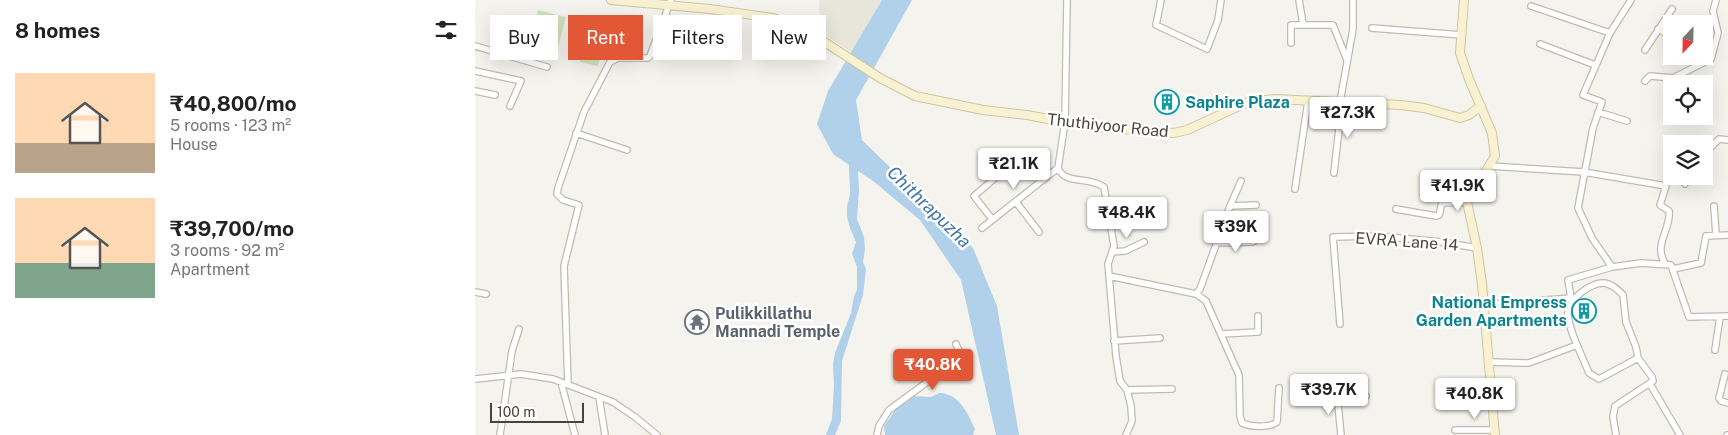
<!DOCTYPE html>
<html lang="en">
<head>
<meta charset="utf-8">
<style>
  body { margin:0; font-family:"Public Sans",sans-serif; background:#f2f2f2; color:#222; height:100vh; display:flex; flex-direction:column; font-size:19px; white-space:nowrap }
  * { box-sizing:border-box; margin:0 }
  p { font-size:16px; color:#767676 }
  .icon { flex:none; width:28px; height:28px; fill:none; stroke:currentColor; stroke-width:2; stroke-linecap:round; stroke-linejoin:round }
  .map { position:relative; flex:1; overflow:hidden }
  .side { display:flex; flex-direction:column; background:#fff; width:475px }
  .side>* { flex:none }
  .banner { position:absolute; left:15px; top:15px; width:475px; height:45px; display:flex; gap:10px }
  .needle { width:32px; rotate:202deg }
  .fabs { position:absolute; left:1188px; top:15px; display:grid; gap:10px }
  .fabs a { display:grid; place-items:center; width:50px; height:50px; border-radius:0px; background:#fff; box-shadow:0 5px 20px #0002; font-size:25px }
  .scale { position:absolute; left:15px; bottom:12px; width:94px; box-sizing:border-box; padding-left:5px; border:2px solid #49443b; border-top:0; font-size:14px; line-height:18px; white-space:nowrap; color:#49443b; -webkit-text-stroke:4px #fff; paint-order:stroke }
  .price { position:absolute; translate:-50% -42px; padding:0 11px; border-radius:5px; background:#fff; color:#222; font-size:16px; line-height:32px; filter:drop-shadow(0 1px 2px #0008) }
  .price::after { content:''; position:absolute; left:50%; top:30px; width:15px; height:11px; margin-left:-8px; background:inherit; clip-path:polygon(0 0,100% 0,50% 100%) }
  .price.on { background:#e25837; color:#fff }
  ul { padding:0; list-style:none }
  li { display:flex; align-items:center; gap:15px; height:125px; padding:0 15px }
  li span { display:grid; place-items:center; flex:none; width:140px; height:100px; border-radius:0px; color:#555 }
  li>.icon { margin-inline-start:auto }
  span .icon { width:60px; height:60px; fill:#fffc; stroke-width:1 }
  li b { font-size:21px }
  h2 { display:flex; justify-content:space-between; align-items:center; height:60px; padding:0 15px; font-size:21px }
  .pill { padding:0 18px; border-radius:0px; background:#fff; box-shadow:0 5px 20px #0002; font-size:18px; line-height:45px }
  .pill.on { background:#e25837; color:#fff }
  main { display:flex; flex:1; min-height:0 }
  .map>svg:first-child { display:block }
</style>
</head>
<body>
<main>
<section class="side">
<h2>8 homes<svg class="icon" aria-label="filters" viewBox="0 0 24 24"><path d="M4 7h16M4 17h16"/><circle cx="9" cy="7" r="2"/><circle cx="15" cy="17" r="2"/></svg></h2>
<ul>
<li><span style="background:linear-gradient(#ffd9b3 70%,#b9a48a 0)"><svg class="icon" aria-label="home" viewBox="0 0 24 24"><path d="M3 11l9-7 9 7M6 9v11h12V9"/></svg></span><div><b>₹40,800/mo</b><p>5 rooms · 123 m²</p><p>House</p></div></li>
<li><span style="background:linear-gradient(#ffd9b3 65%,#7fa58c 0)"><svg class="icon" aria-label="home" viewBox="0 0 24 24"><path d="M3 11l9-7 9 7M6 9v11h12V9"/></svg></span><div><b>₹39,700/mo</b><p>3 rooms · 92 m²</p><p>Apartment</p></div></li>
</ul>
</section>
<div class="map">
<svg width="1253" height="435" viewBox="0 0 1253 435">
  <rect width="100%" height="100%" fill="#f5f3ed"/>
  <path fill="#e8e5db" d="M344 0H407L377 52 345 33Z"/>
  <path fill="#cfe4bb" d="M63 10 91 17 83 47 55 40Z
    M112 32 130 36 123 66 105 62Z"/>
  <path fill="#b1d0e9" d="M407 0H437L381 100 387 140 498 248 522 306 544 435H521L486 280 445 220 398 181 383 171 384 190 382 219 389 237 390 249 388 262 391 269 388 295 367 361 366 421 360 435H351L357 419 359 385 358 364 360 353 376 313 379 296 382 290V267L377 254 381 242C376 231 371 221 372 208 372 203 375 198 375 192 375 183 374 174 374 165L358 154 342 124 353 91Z
    M464 393C484 393 493 414 500 429L498 435H410L409 426 421 409 439 396 456 397Z"/>
  <g fill="none" stroke-linecap="round" stroke-linejoin="round">
    <defs>
      <path id="minor" d="M592 0 590 122 583 168C590 185 613 176 629 187L639 246 633 264 641 356 645 381 652 390 656 406 657 421 651 435
        M686 0 681 25 732 49 743 20 746 0
        M824 0 828 24
        M1156 0 1135 33 1108 95 1127 102 1118 128 1103 208 1117 238 1137 267 1166 263 1196 265 1214 317 1253 316
        M1056 6 1135 33
        M897 28 987 35
        M1183 29 1196 36
        M816 43V25H858L872 60
        M1065 44 1120 65
        M0 46 72 67
        M1170 50 1197 9
        M1229 51 1237 55
        M0 71 46 81 35 106
        M1170 81 1175 76 1198 78 1236 59 1243 33 1238 11 1241 0
        M0 91 20 95
        M865 102 878 29V0
        M1123 112 1152 121
        M101 133 152 150
        M1229 147H1236L1244 139 1253 140
        M1014 166 1109 172 1191 186 1185 205 1194 211C1196 226 1184 239 1186 252 1186 256 1188 260 1190 264
        M859 173 867 102
        M1210 184 1212 176
        M820 189 833 101
        M541 202 564 232
        M755 206 766 181
        M1239 206 1241 235
        M921 209 961 216 964 215C966 211 965 207 967 203L992 202
        M517 219 499 196 526 173
        M507 228 583 168
        M743 243 778 242
        M637 252 650 251 669 242
        M1198 269 1226 263 1231 236 1253 235
        M634 276 721 294 731 301 764 375 765 416 767 423C776 427 795 428 802 422L804 388
        M0 292 11 294
        M721 294 725 289 755 206 781 205
        M1008 305 1096 298 1093 280 1137 267
        M865 324 858 237 904 236 966 242 1002 248
        M746 334 783 332V316
        M639 341 685 338
        M1102 345C1098 335 1092 322 1093 311 1095 298 1116 283 1128 283 1136 283 1143 290 1148 295L1151 322 1161 347 1163 358 1177 377 1178 381 1140 406 1138 417 1141 435
        M1240 350 1245 317
        M1013 362 1054 363 1102 345 1114 373 1124 379 1163 358
        M1250 374 1244 398 1246 401 1253 403
        M0 379 46 374 78 379 138 402 160 417 182 435
        M86 382 100 435
        M1175 384 1205 435
        M93 385 89 266 104 205 88 200 82 194 83 188 109 112 135 62 143 58H173L175 56 196 0
        M652 390 697 389
        M862 394 866 435
        M124 397 130 435
        M829 400H853L862 394 891 396
        M980 430H1019
        M25 435 37 351 44 329
        M402 435 404 426 414 410 470 369 485 353 481 344
        M1252 435H1253"/>
      <path id="secondary" d="M136 0 235 9 298 18 337 34 405 78 440 96 508 110 552 115 610 126 699 133 712 130 773 102 800 99 926 105 949 108 985 118 994 115 1006 106
        M989 0 985 53 994 79 1017 133 1020 156 992 202 1002 248 1007 284 1020 435"/>
    </defs>
    <use href="#minor" stroke="#bfbbb0" stroke-width="8"/>
    <use href="#secondary" stroke="#cfc5a2" stroke-width="10"/>
    <use href="#minor" stroke="#fff" stroke-width="5.5"/>
    <use href="#secondary" stroke="#f9f2d2" stroke-width="8"/>
  </g>
  <defs>
    <symbol id="building-ring" viewBox="-11 -11 22 22"><circle r="9.5" fill="#fff" stroke="#0f9aa8" stroke-width="1.5"/><path d="M-4-6H4V6H1V3H-1V6H-4ZM-2.5-4.3h1.7v1.8h-1.7ZM.8-4.3h1.7v1.8H.8ZM-2.5-1h1.7V.8h-1.7ZM.8-1h1.7V.8H.8Z" fill="#0f9aa8"/></symbol>
    <symbol id="temple-ring" viewBox="-11 -11 22 22"><circle r="9.5" fill="#fff" stroke="#6b7280" stroke-width="1.5"/><path d="M0-6L5-2H3V0L6.5 2.5H4V6H1.5V3h-3V6H-4V2.5H-6.5L-3 0V-2H-5Z" fill="#6b7280"/></symbol>
  </defs>
  <g fill-rule="evenodd">
    <use href="#building-ring" x="678" y="88" width="28" height="28"/>
    <use href="#building-ring" x="1095" y="297" width="28" height="28"/>
    <use href="#temple-ring" x="208" y="308" width="28" height="28"/>
  </g>
  <g text-anchor="middle" stroke-width="5" stroke-linejoin="round" paint-order="stroke">
    <g font-size="16" font-weight="bold" fill="#0d838f" stroke="#fff" text-anchor="start">
      <text x="710" y="108">Saphire Plaza</text>
      <text x="1092" y="308" text-anchor="end">National Empress<tspan x="1092" dy="18">Garden Apartments</tspan></text>
    </g>
    <g font-size="16" fill="#49443b" stroke="#fff">
      <text transform="translate(633 125) rotate(6)" y="6">Thuthiyoor Road</text>
      <text transform="translate(932 241) rotate(4)" y="6">EVRA Lane 14</text>
    </g>
    <g font-size="16" font-weight="bold" fill="#5b616d" stroke="#fff" text-anchor="start">
      <text x="240" y="319">Pulikkillathu<tspan x="240" dy="18">Mannadi Temple</tspan></text>
    </g>
    <g font-size="18" font-style="italic" fill="#3f77a9" stroke="#fff">
      <text transform="translate(454 207) rotate(44)" y="6">Chithrapuzha</text>
    </g>
  </g>
</svg>
<div class="fabs">
<a><svg class="needle" viewBox="-14 -14 28 28"><path d="M0-13l5 13h-10z" fill="#e53935"/><path d="M0 13l5-13h-10z" fill="#767676"/></svg></a>
<a><svg class="icon" aria-label="locate" viewBox="0 0 24 24"><circle cx="12" cy="12" r="6"/><path d="M12 2v4M12 18v4M2 12h4M18 12h4"/></svg></a>
<a><svg class="icon" aria-label="layers" viewBox="0 0 24 24"><path d="M12 4l9 5-9 5-9-5zM3 14l9 5 9-5"/></svg></a>
</div>
<div class="scale">100 m</div>
<b class="price" style="left:873px;top:139px">₹27.3K</b>
<b class="price" style="left:539px;top:190px">₹21.1K</b>
<b class="price" style="left:983px;top:212px">₹41.9K</b>
<b class="price" style="left:652px;top:239px">₹48.4K</b>
<b class="price" style="left:761px;top:253px">₹39K</b>
<b class="price on" style="left:458px;top:391px">₹40.8K</b>
<b class="price" style="left:854px;top:416px">₹39.7K</b>
<b class="price" style="left:1000px;top:420px">₹40.8K</b>
<div class="banner">
<a class="pill">Buy</a>
<a class="pill on">Rent</a>
<a class="pill">Filters</a>
<a class="pill">New</a>
</div>
</div>
</main>
</body>
</html>
